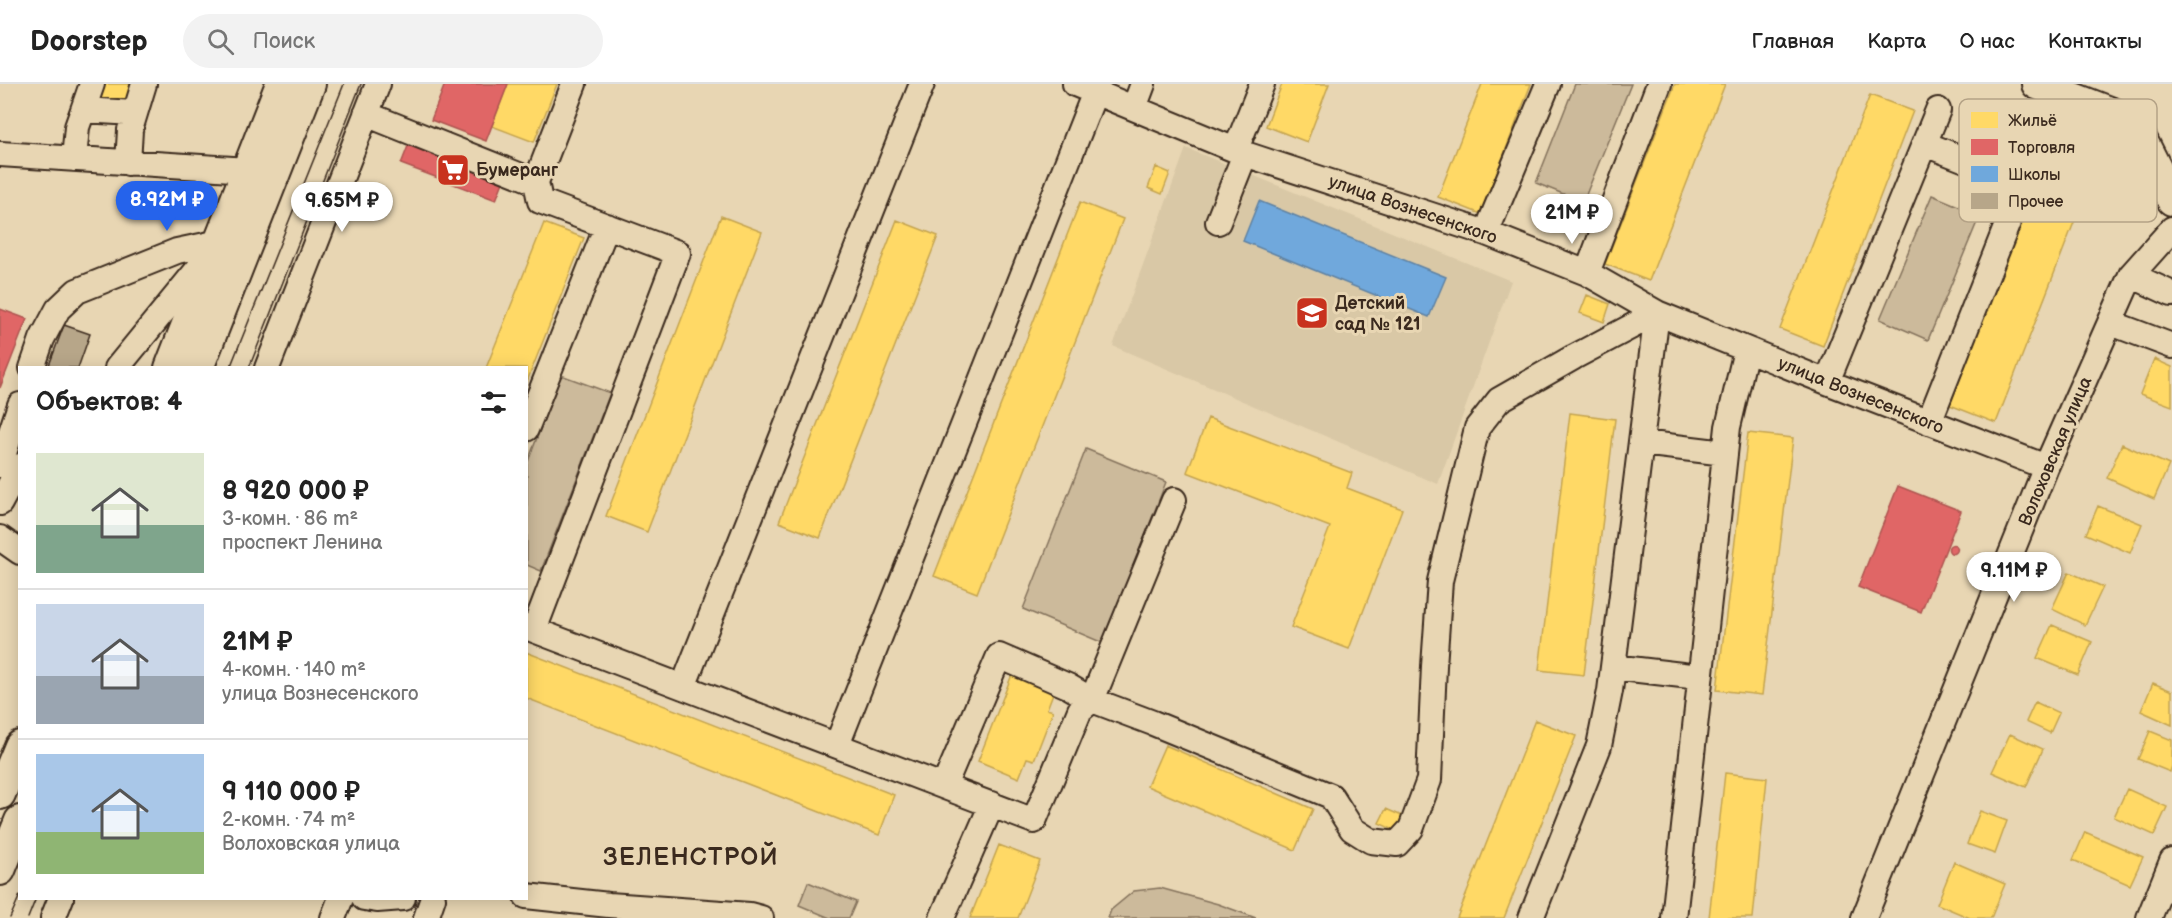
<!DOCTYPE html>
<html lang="ru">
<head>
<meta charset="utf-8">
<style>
  body { margin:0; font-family:"Balsamiq Sans",sans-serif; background:#f2f2f2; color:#222; height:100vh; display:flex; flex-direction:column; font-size:22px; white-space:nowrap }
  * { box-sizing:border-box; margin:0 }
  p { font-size:20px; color:#767676 }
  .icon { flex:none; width:33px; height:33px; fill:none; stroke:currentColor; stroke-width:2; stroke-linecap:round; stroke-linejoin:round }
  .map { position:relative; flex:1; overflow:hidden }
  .panel { position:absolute; left:18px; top:282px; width:510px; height:534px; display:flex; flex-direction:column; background:#fff; border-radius:0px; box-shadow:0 3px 15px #0003 }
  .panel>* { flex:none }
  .price { position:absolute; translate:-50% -51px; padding:0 14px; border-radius:21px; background:#fff; color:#222; font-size:20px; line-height:39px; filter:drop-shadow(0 2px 3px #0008) }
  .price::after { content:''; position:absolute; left:50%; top:36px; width:18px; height:14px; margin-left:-9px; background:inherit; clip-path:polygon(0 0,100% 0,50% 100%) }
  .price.on { background:#2563eb; color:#fff }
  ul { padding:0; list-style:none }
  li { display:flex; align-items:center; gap:18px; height:150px; padding:0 18px }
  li+li { border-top:2px solid #e0e0e0 }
  li span { display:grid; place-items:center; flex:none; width:168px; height:120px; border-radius:0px; color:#555 }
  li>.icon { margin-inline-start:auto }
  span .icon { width:72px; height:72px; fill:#fffc; stroke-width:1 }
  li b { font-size:26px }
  h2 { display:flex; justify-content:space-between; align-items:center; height:72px; padding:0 18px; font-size:26px }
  header { display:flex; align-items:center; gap:36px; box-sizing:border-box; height:84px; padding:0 30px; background:#fff; border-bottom:2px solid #e0e0e0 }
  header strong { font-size:28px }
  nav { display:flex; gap:33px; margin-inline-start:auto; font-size:21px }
  .search { width:420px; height:54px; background:#f2f2f2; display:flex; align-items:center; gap:15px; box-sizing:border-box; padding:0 21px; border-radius:33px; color:#767676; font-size:22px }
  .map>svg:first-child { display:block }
</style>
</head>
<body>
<header>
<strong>Doorstep</strong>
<div class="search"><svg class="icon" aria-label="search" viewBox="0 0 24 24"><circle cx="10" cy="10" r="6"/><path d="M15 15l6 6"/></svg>Поиск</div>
<nav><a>Главная</a><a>Карта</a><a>О нас</a><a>Контакты</a></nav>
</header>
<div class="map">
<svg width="2172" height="834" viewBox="0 0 2172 834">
  <rect width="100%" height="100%" fill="#e8d6b3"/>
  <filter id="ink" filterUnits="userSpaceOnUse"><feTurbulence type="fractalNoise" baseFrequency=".0167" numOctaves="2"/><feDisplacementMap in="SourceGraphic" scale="12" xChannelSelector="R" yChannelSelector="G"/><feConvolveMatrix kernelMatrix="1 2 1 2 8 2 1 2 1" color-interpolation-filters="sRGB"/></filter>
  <g filter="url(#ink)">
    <path fill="#d9c8a6" d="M1186 64 1511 197 1438 400 1113 262Z"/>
    <path fill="#ccba9b" stroke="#84725c" stroke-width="1.5" d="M1575 0H1631L1583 118 1536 99Z
      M1932 111 1980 131 1928 256 1880 235Z
      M561 291 610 309 541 487 527 481V380Z
      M1086 365 1166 398 1103 559 1023 525Z
      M808 798 856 818 849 834H830L799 821Z
      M1160 804 1218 820 1256 834H1108L1111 826 1134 807Z"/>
    <path fill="#ffd966" stroke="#c4a450" stroke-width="1.5" d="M100 0H136L122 42 94 32 104 1Z
      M508 0H557L534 58 492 42Z
      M1282 0H1329L1307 58 1266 42Z
      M1482 0H1531L1481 130 1438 113Z
      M1675 0H1725L1649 197 1605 180Z
      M1870 11 1913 27 1823 262 1780 245Z
      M1156 83 1170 89 1162 110 1148 104Z
      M2041 87 2087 105 1996 339 1950 321Z
      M1080 118 1123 135 977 509 934 492Z
      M721 132 762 148 647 448 606 432Z
      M897 136 938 152 820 454 779 438Z
      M544 139 584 154 526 300V284H486Z
      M1587 211 1610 220 1604 238 1580 229Z
      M2154 275 2172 283V322L2140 310Z
      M1570 329 1615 335 1584 591 1539 586Z
      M1208 334 1352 389 1347 404 1402 425 1349 565 1291 543 1330 443 1187 388Z
      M1748 349 1793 354 1762 611 1717 606Z
      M2122 360 2169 381 2154 415 2107 394Z
      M2098 422 2142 440 2130 469 2086 450Z
      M2069 488 2103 503 2085 541 2052 525Z
      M2052 541 2092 558 2078 591 2037 574Z
      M526 568 894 711 879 751 526 614Z
      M1013 588 1055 604 1047 625 1053 627 1034 676 1027 674 1019 694 978 677Z
      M2153 599 2172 607V641L2141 627Z
      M2035 618 2059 629 2050 649 2026 638Z
      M1535 636 1576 652 1504 834H1457Z
      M2150 647 2172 656V682L2170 688 2138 675Z
      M2010 650 2043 665 2026 703 1992 688Z
      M1165 661 1313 725 1295 766 1147 702Z
      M1725 689 1767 694 1753 834H1709Z
      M2127 705 2167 723 2154 751 2114 733Z
      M1386 725 1402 732 1396 747 1379 739Z
      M1980 727 2007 737 1995 770 1967 760Z
      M2085 748 2143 773 2130 801 2073 776Z
      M999 761 1040 777 1018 834H970Z
      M1954 778 2005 800 1991 834H1970L1937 820Z"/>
    <path fill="#e06666" stroke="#ae5450" stroke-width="1.5" d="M445 0H508L486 57 431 36Z
      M410 57 505 93 496 116 401 80Z
      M0 225 27 235 0 304Z
      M1898 402 1961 427 1921 528 1858 503Z
      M1948.5 465a4.5 4.5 0 1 1 9 0a4.5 4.5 0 1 1-9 0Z"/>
    <path fill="#6fa8dc" stroke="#5f82a3" stroke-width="1.5" d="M1259 117 1446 193 1429 233 1243 157Z"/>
    <path fill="#b7a689" stroke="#3b2a1e" stroke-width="1.5" d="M64 241 90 250 78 284H48Z"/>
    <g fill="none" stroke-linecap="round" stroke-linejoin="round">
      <defs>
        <path id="minor" d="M1075 0 1245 70 1486 149 1587 189 1657 229 1827 298 2046 383
          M1134 24 1143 0
          M83 26 92 0
          M366 30 536 98 540 117 678 169 534 546
          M1925 60 2024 99
          M1236 65 1262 0
          M0 70 248 86
          M74 75 77 43 83 26 134 29
          M128 79 130 46 144 0
          M536 98 574 0
          M1218 138 1245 70
          M1486 149 1548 0
          M1587 189 1659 0
          M2131 191 2172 210
          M2111 239 2172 262
          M32 284 42 255 58 225 77 207 177 167 220 158
          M117 284 207 174
          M267 284 378 0
          M1827 298 1938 26
          M1929 338 2037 65
          M526 345 607 142
          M1642 359 1725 369
          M0 381 20 321
          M0 419 20 382
          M0 454 20 468
          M526 543 1034 737 1080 626 1092 616 1153 639 1331 712 1352 745 1371 757 1397 760 1411 745 1429 696 1434 582 1440 497 1477 344 1499 316 1574 273 1657 229
          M1613 583 1699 593
          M683 603 922 0
          M837 661 1095 8
          M944 702 999 572 1068 602 1092 616 1174 416
          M526 812 609 821 750 831 761 834
          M364 814 377 816 403 814
          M53 834 61 814
          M333 834 341 814
          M426 834 433 814
          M942 834 992 720
          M1531 834 1599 662 1610 607 1657 229
          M1674 834 1728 343 1746 266
          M1864 834 2046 383 2131 191 2172 145
          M2149 834 2172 777"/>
        <path id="major" d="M2037 0 2115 30 2138 48 2172 116
          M170 284 281 0
          M198 284 310 0
          M0 710 20 662
          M0 786 20 737"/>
      </defs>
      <use href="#minor" stroke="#3b2a1e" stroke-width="28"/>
      <use href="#major" stroke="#3b2a1e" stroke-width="34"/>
      <use href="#minor" stroke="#e8d6b3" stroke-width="24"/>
      <use href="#major" stroke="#e8d6b3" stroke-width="30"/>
      <path stroke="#3b2a1e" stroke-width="1.5" d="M230 284 344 0
        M249 284 361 0
        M10 834 20 811
        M28 834 36 814"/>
    </g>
  </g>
  <defs>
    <symbol id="supermarket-square" viewBox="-11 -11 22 22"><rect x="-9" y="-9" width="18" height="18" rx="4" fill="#c8321e" stroke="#e8d6b3"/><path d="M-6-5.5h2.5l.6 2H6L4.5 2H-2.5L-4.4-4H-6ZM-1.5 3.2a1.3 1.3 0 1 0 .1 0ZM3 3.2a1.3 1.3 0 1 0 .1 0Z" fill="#fff"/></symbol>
    <symbol id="school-square" viewBox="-11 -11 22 22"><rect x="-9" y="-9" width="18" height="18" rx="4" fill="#c8321e" stroke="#e8d6b3"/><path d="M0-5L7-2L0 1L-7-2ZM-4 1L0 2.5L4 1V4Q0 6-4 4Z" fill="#fff"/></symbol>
  </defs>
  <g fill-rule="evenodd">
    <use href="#supermarket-square" x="434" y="67" width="38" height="38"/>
    <use href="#school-square" x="1293" y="210" width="38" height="38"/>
  </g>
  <g text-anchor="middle" stroke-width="6" stroke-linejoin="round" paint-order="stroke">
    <g font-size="18" font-weight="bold" fill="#3b2a1e" stroke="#e8d6b3" text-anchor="start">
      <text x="476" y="92">Бумеранг</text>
      <text x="1335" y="225">Детский<tspan x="1335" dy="21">сад № 121</tspan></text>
    </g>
    <g font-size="18" fill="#3b2a1e" stroke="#e8d6b3">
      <text transform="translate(1413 125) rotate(19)" y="6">улица Вознесенского</text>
      <text transform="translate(1861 311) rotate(22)" y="6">улица Вознесенского</text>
      <text transform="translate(2055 367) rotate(-67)" y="6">Волоховская улица</text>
    </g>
    <g font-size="24" font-weight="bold" letter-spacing="1.5" fill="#3b2a1e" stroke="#e8d6b3">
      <text x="691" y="781">ЗЕЛЕНСТРОЙ</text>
    </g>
  </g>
  <rect x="1959" y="15" width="198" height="123" rx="9" fill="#e8d6b3" stroke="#b4a286" stroke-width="1.5"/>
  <rect x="1971" y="28" width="27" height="16" fill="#ffd966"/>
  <rect x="1971" y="55" width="27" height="16" fill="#e06666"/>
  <rect x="1971" y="82" width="27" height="16" fill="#6fa8dc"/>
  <rect x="1971" y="109" width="27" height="16" fill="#b7a689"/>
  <g font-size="16" fill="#3b2a1e">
    <text x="2008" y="42">Жильё</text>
    <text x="2008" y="69">Торговля</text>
    <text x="2008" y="96">Школы</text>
    <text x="2008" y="123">Прочее</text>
  </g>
</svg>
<b class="price on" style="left:167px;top:148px">8.92M ₽</b>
<b class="price" style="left:342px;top:149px">9.65M ₽</b>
<b class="price" style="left:1572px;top:161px">21M ₽</b>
<b class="price" style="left:2014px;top:519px">9.11M ₽</b>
<section class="panel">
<h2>Объектов: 4<svg class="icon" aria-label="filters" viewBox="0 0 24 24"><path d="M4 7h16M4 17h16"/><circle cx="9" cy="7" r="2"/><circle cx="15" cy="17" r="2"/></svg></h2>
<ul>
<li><span style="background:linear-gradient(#dfe7d0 60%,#7fa58c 0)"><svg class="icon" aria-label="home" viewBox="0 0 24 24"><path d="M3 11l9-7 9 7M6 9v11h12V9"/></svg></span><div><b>8 920 000 ₽</b><p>3-комн. · 86 m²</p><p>проспект Ленина</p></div></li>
<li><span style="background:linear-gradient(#c9d6e8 60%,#9aa5b1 0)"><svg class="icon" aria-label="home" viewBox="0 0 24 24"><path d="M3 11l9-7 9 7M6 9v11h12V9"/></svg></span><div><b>21M ₽</b><p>4-комн. · 140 m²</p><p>улица Вознесенского</p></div></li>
<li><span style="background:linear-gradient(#a9c7e8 65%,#8fb573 0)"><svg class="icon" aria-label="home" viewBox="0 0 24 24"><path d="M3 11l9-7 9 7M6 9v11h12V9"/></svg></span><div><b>9 110 000 ₽</b><p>2-комн. · 74 m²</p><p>Волоховская улица</p></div></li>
</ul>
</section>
</div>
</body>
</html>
